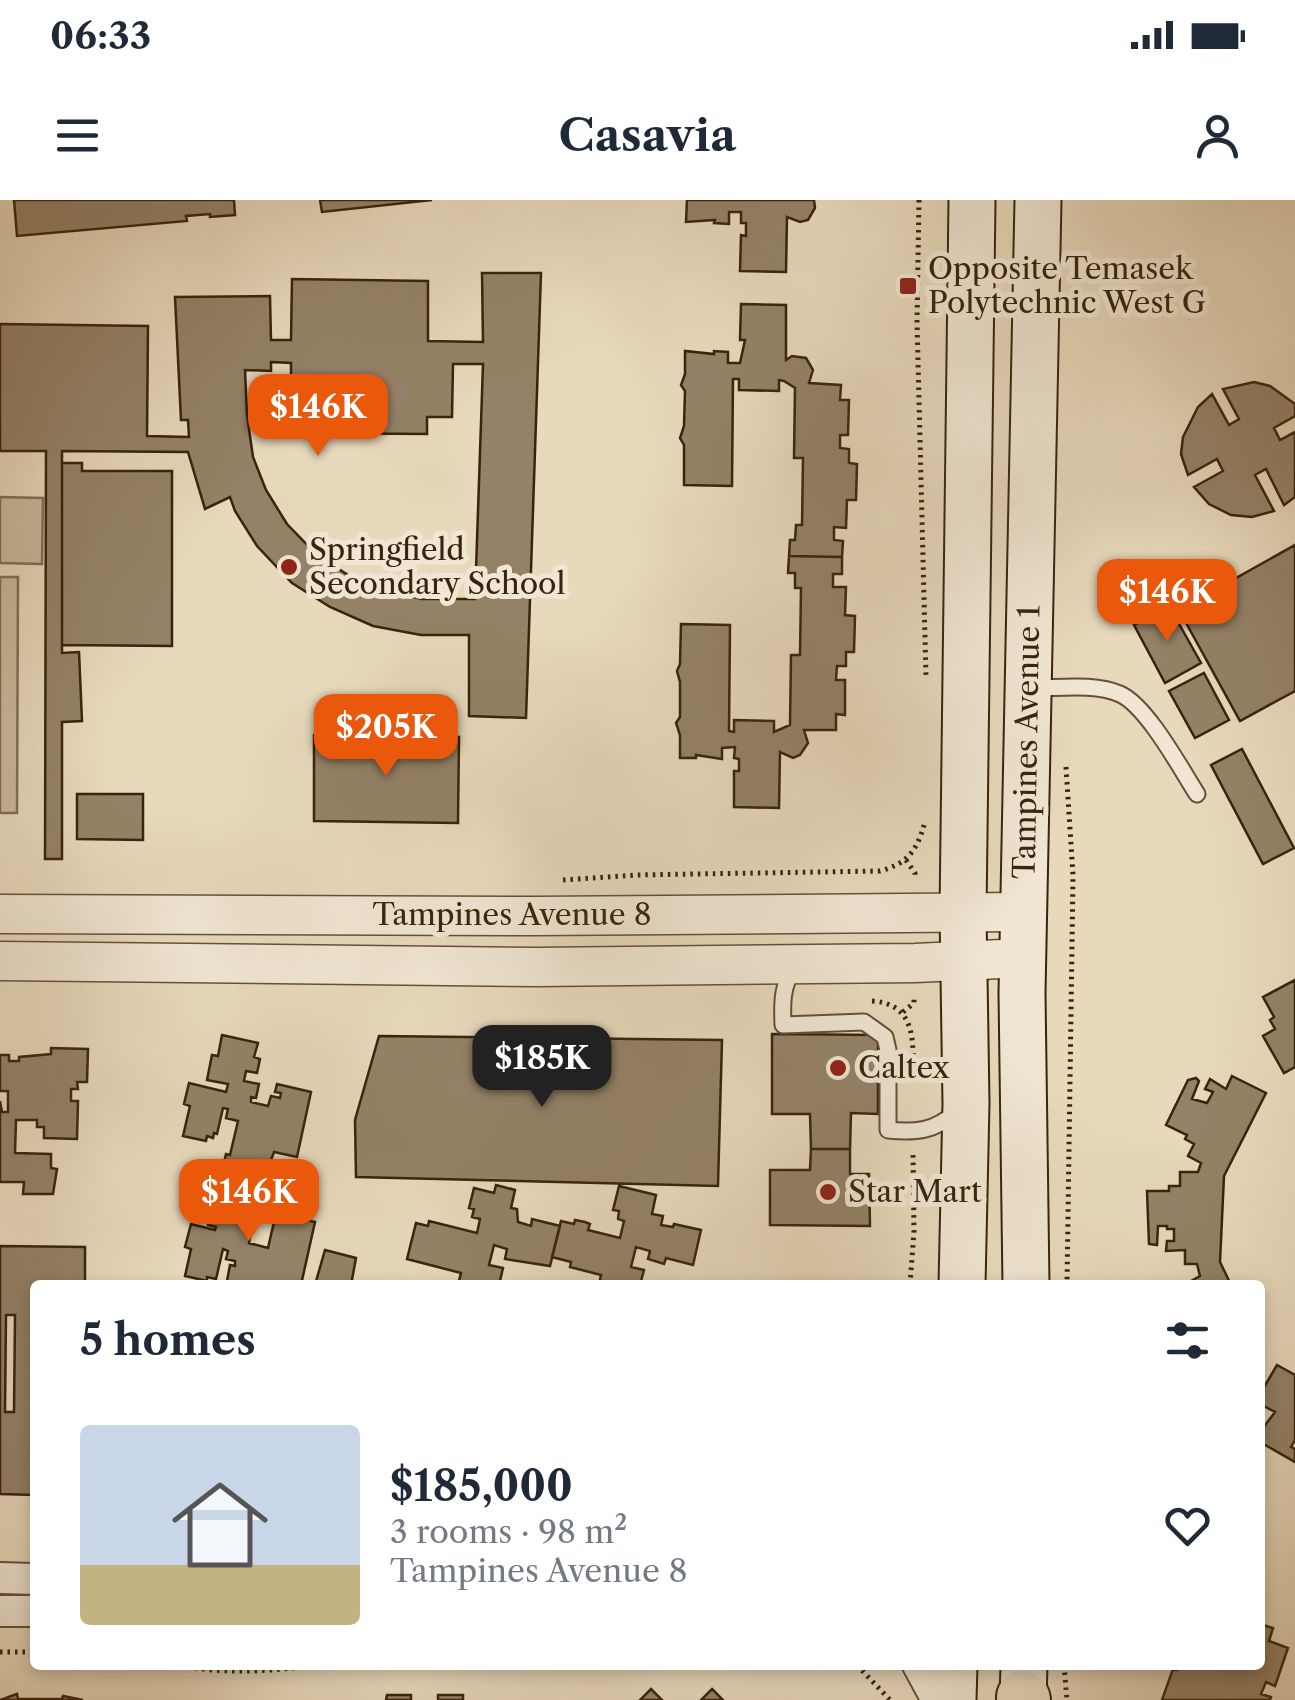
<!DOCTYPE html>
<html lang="en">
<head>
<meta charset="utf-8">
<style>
  body { margin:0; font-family:"Libre Caslon Text",serif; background:#f2f2f3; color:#1f2937; height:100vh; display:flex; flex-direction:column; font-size:38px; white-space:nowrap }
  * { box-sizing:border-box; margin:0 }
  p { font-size:32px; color:#747a83 }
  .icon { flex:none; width:55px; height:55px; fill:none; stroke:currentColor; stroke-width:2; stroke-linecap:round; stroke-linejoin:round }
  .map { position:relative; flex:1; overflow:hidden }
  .side { position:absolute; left:30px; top:1080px; width:1235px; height:390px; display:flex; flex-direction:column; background:#fff; border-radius:10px; box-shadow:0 5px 15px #0003 }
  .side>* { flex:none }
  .price { position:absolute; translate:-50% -85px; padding:0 22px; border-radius:20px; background:#ea580c; color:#fff; font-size:32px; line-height:65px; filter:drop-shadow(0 2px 5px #0008) }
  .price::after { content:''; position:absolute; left:50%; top:60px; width:30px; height:22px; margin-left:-15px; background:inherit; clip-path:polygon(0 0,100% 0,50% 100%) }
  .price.active { background:#222; color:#fff }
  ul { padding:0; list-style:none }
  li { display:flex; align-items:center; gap:30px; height:250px; padding:0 50px }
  li span { display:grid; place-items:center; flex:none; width:280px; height:200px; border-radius:10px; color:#555 }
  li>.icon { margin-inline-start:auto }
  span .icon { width:120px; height:120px; fill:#fffc; stroke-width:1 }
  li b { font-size:42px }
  h2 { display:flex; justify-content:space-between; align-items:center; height:120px; padding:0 50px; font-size:42px }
  .status { display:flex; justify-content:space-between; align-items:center; height:70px; padding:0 50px; background:#fff; direction:ltr }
  .status svg { height:28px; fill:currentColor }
  header { display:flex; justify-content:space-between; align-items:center; height:130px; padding:0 50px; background:#fff; font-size:45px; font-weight:700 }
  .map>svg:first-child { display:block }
</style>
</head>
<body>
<div class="status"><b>06:33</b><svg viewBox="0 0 49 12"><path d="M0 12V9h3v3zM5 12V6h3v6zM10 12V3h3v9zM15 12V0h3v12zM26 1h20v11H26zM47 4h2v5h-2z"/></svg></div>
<header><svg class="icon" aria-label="menu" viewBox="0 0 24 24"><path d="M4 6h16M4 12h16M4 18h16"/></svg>Casavia<svg class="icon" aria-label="person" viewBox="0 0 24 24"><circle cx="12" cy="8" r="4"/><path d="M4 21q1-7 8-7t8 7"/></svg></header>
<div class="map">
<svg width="1295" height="1500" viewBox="0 0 1295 1500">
  <rect width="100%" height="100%" fill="#e8d9bc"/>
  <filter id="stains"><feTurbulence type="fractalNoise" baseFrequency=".002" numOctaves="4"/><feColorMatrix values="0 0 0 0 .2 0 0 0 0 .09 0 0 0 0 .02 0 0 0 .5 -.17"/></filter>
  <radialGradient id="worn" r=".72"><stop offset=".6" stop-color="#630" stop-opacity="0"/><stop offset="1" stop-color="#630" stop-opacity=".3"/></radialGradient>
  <path fill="#caba9e" stroke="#816f55" stroke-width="2.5" d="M0 297 43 298 42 364 0 363Z
    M0 377H18L17 613H0Z"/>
  <path fill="#948268" stroke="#38240c" stroke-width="2.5" fill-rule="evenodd" d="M14 0H234L235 15 210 17V14L186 16 187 21 17 36Z
    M320 0H432L322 12Z
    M687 0H814L815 8 808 20 800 22 787 17 786 72 740 71 741 35 746 36V23H741V12H729V24L714 23 715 20 686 22Z
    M482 73H541L526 518 469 516V435H421L373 426 330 407 292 383 257 346 235 311 230 297 205 309 188 252 62 251V453L79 452 82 521 62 522V659H45L46 251H0V124L148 126 147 236 189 237 188 220H181L175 97 270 96 271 140H291L292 79 428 81V141L483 142ZM271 162 291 163V233L427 234V217H452L453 164H483L475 399H422L385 391 348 375 317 355 287 324 266 290 253 257 247 215 245 170 271 171Z
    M741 104 786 105V160L792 156 806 158 813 170 809 183 841 185 840 200H849L848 235H840V248L849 249V263L857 264 856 300H847L846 328 834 327V340L843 341 842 357 789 356 790 340H795L796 325H802L803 258H794L795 188 784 181 779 180V191L739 190V179H733L732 286 684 285V245L680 238 684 226 685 191 681 185 685 174V151L714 154V151L728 152V163H740L745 140H740Z
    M1254 182 1270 186 1295 204V216L1274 228 1280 240 1295 232V297L1284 305 1266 269 1255 275 1274 311 1252 317 1231 315 1209 304 1194 287 1223 271 1217 259 1188 275 1181 254 1183 237 1198 207 1212 194 1229 225 1239 219 1223 189Z
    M62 263H82V271H172V446L62 445Z
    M1295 345V491L1240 521 1179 410Z
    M789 356 842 357V374H833V387H846L845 415 855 416 854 452H846V466H837L836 480H845V515L836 514V530H804L808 543 800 555 793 558 780 552 779 608 734 607V571H739V559L734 558 735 547 722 548V559L696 555V558H680V535L676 523 680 517V482L677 471 680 464 681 424 730 425 729 531 734 532V520L774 521V532L790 525 791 455H800L801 388H795V373H788Z
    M1169 406 1201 463 1165 483 1134 425Z
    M1204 473 1229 520 1195 538 1169 491Z
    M314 535 459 537 458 623 314 621Z
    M1242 549 1294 648 1263 664 1211 565Z
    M77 594H143V640L77 639Z
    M1295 780V867L1284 873 1263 836 1275 829 1270 820 1274 817 1263 797Z
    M772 834 878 835V914L851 913 850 949H811L810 914H772Z
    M222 835 258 843 254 857 260 859 257 873 246 871 244 881 259 884 256 898 251 897V902L268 906 271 896 280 898 281 893 275 892 277 884 311 892 297 957 274 952 260 991 224 983 228 968 223 967 226 954 230 955 238 921 226 918 228 909 223 908 217 934 214 933 213 938 207 936 206 941 183 936 190 906 184 904 189 883 226 892 228 884 207 880 212 855 218 856Z
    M379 836 722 840 718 986 356 977 355 920Z
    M51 848 88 849 87 882H77L78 889H71V901H78L77 939 44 938V927H37V920H16L15 953 51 954V968L57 969 53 994H23L24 982H0V901L2 912H8V891H0V855H9V861H19V857L51 854Z
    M1232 876 1266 893 1224 976 1220 1062 1231 1085H1184L1200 1076 1197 1064H1185V1050L1166 1051 1167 1041H1174V1029H1167V1026H1158L1157 1045 1149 1044 1147 991H1169V986H1180V972H1198L1201 963 1188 956 1194 944 1185 939 1187 935 1166 925 1188 880 1196 878 1199 881 1192 899 1207 903 1213 892 1205 889 1210 879 1226 889Z
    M811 949H850V974H869L870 1026 770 1025V970H810Z
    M224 983 260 991 249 1043 268 1048 276 1013 315 1022 301 1085H238L227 1081 230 1065 235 1066V1061L226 1059 228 1051 223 1049 216 1079 207 1077V1081L185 1076 191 1049 185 1047 191 1024 215 1030 216 1027 208 1025 214 999 220 1001Z
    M496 985 515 990 511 1008 517 1009 518 1022 531 1026 532 1019 560 1026 550 1066 505 1059 507 1049 494 1045 489 1065 503 1068 499 1085H458L461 1073 407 1059 416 1023 428 1026 429 1021 477 1033 480 1019 472 1017 474 1009 469 1008 474 988 494 993Z
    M619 986 656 995 652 1014 663 1016 661 1025 673 1027 674 1024 701 1030 693 1065 666 1058 664 1064 648 1059 650 1051 636 1047 631 1067 644 1070 640 1085H599L601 1075 570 1067 571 1062 552 1057 561 1021 574 1024 575 1020 585 1022 590 1024 588 1030 620 1038 624 1021 618 1019 619 1011 613 1010Z
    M0 1046 85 1047V1085H35V1295L0 1294ZM6 1115H15L14 1212H5Z
    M325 1050 356 1058 351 1085H315Z
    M1277 1165 1295 1175V1240L1291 1247 1295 1249V1262L1260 1242V1232L1275 1212 1260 1204V1194Z
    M1260 1424 1273 1428 1269 1441 1288 1448 1275 1486 1266 1482 1261 1494 1271 1497 1270 1500H1162L1173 1469 1177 1470 1179 1465H1260Z
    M651 1489 662 1500H640Z
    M712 1489 723 1500H701Z
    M17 1494 18 1499H62L63 1496 83 1500H0Z
    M387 1495H411V1500H386Z
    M438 1495H463V1500H438Z"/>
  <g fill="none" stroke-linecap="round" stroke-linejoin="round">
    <defs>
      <path id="service" d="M1033 488C1060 488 1095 483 1120 494 1147 506 1181 569 1197 594
        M795 766C782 785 782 802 783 825L864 822 885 837 888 850V930C916 933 935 931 956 912"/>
      <path id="minor" d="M0 1378 35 1379
        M0 1411H35
        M918 1465 937 1500"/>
      <path id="tertiary" d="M0 714 536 716 1024 712
        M0 761 537 767 915 763 1024 758"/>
      <path id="secondary" d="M962 1085 966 903 963 713 972 0
        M1026 1085 1022 793 1038 0
        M953 1500 954 1465
        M1023 1500 1024 1465"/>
      <path id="trunk" d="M1023 1497 1024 1500"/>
    </defs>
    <use href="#service" stroke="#645138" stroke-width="19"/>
    <use href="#minor" stroke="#645138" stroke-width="34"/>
    <use href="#tertiary" stroke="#645138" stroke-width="41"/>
    <use href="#secondary" stroke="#38240c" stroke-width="49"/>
    <use href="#trunk" stroke="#38240c" stroke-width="56"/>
    <path stroke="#38240c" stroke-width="5" stroke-dasharray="2.5 5" stroke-linecap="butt" d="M919 0 917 121 926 477
      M1066 567 1073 675 1067 1085
      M906 660 915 673V679
      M563 680 636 675 880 671C909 663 917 650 925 622
      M872 801C905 803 913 825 913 855
      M903 812 914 803V795
      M910 1085 914 1031 913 951
      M0 1452H35
      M180 1465C224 1475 273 1471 318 1465
      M857 1465 890 1500
      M1064 1465 1067 1500"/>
    <use href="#service" stroke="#f0e6d3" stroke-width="15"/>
    <use href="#minor" stroke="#f0e6d3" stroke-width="30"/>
    <use href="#tertiary" stroke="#f0e6d3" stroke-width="38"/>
    <use href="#secondary" stroke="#f0e6d3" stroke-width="45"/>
    <use href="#trunk" stroke="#e8d9bc" stroke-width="52"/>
  </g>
  <g fill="#8f2418" stroke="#f0e6d3" stroke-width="4">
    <rect x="898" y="76" width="20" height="20" rx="5"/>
    <circle cx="289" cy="367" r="10"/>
    <circle cx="838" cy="868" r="10"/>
    <circle cx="828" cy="992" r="10"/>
  </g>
  <g text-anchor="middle" stroke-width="10" stroke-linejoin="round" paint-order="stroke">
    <g font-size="30" fill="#38240c" stroke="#f0e6d3" text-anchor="start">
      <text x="928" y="79">Opposite Temasek<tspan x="928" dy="34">Polytechnic West G</tspan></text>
      <text x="309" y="360">Springfield<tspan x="309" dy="34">Secondary School</tspan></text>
      <text x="858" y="878">Caltex</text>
      <text x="848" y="1002">Star Mart</text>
    </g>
    <g font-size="30" fill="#38240c" stroke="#f0e6d3">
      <text transform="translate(1027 542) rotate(-89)" y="10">Tampines Avenue 1</text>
      <text x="512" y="725">Tampines Avenue 8</text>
    </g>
  </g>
  <rect width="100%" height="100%" filter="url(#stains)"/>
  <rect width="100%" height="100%" fill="url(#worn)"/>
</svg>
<b class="price" style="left:318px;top:259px">$146K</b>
<b class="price" style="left:1167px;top:444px">$146K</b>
<b class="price" style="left:386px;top:579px">$205K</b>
<b class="price active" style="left:542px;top:910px">$185K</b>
<b class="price" style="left:249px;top:1044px">$146K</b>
<section class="side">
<h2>5 homes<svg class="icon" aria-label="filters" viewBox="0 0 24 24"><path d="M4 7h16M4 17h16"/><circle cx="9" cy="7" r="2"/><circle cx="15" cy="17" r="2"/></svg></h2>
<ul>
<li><span style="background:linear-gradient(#c9d6e8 70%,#c2b280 0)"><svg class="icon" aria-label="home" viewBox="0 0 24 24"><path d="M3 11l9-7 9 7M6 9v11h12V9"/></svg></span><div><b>$185,000</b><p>3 rooms · 98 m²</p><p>Tampines Avenue 8</p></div><svg class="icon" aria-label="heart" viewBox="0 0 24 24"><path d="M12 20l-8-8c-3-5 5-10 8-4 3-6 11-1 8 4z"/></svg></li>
</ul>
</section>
</div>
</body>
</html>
